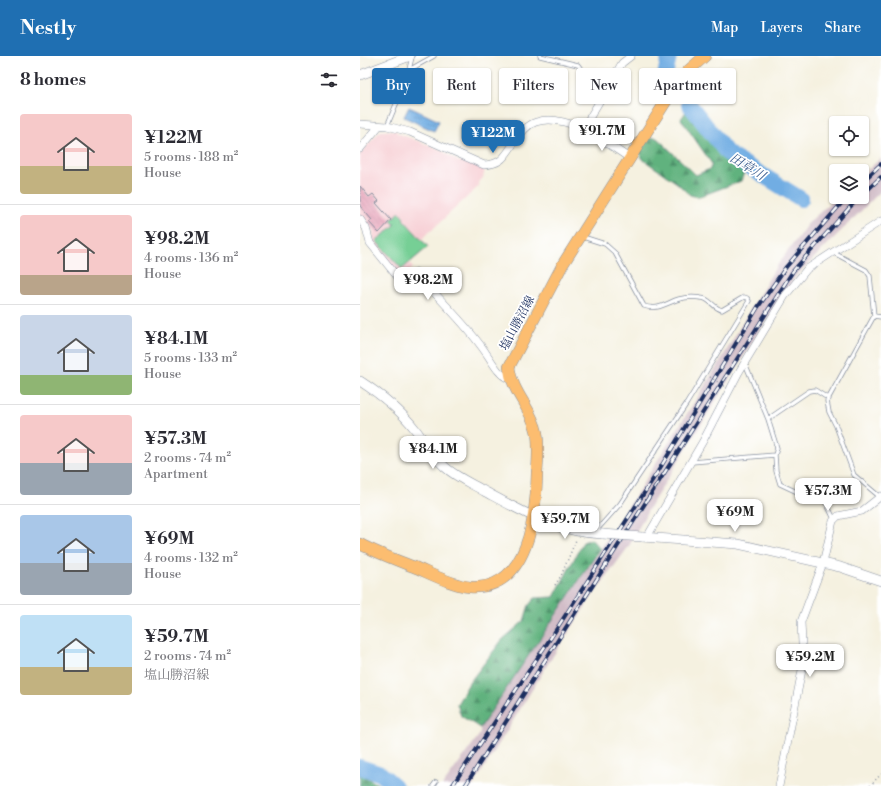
<!DOCTYPE html>
<html lang="en">
<head>
<meta charset="utf-8">
<style>
  body { margin:0; font-family:"Libre Bodoni","Noto Serif JP",serif; background:#f7f7f7; color:#2b2b33; height:100vh; display:flex; flex-direction:column; font-size:15px; white-space:nowrap }
  * { box-sizing:border-box; margin:0 }
  p { font-size:13px; color:#7c7c81 }
  .icon { flex:none; width:22px; height:22px; fill:none; stroke:currentColor; stroke-width:2; stroke-linecap:round; stroke-linejoin:round }
  .map { position:relative; flex:1; overflow:hidden }
  .details { display:flex; flex-direction:column; background:#fff; width:360px }
  .details>* { flex:none }
  .top-card { position:absolute; left:12px; top:12px; width:380px; height:36px; display:flex; gap:8px }
  .controls { position:absolute; left:469px; top:60px; display:grid; gap:8px }
  .controls a { display:grid; place-items:center; width:40px; height:40px; border-radius:4px; background:#fff; box-shadow:0 1px 3px #0004; font-size:20px }
  .price { position:absolute; translate:-50% -34px; padding:0 9px; border-radius:8px; background:#fff; color:#222; font-size:13px; line-height:26px; filter:drop-shadow(0 1px 2px #0008) }
  .price::after { content:''; position:absolute; left:50%; top:24px; width:12px; height:9px; margin-left:-6px; background:inherit; clip-path:polygon(0 0,100% 0,50% 100%) }
  .price.current { background:#1f6fb2; color:#fff }
  ul { padding:0; list-style:none }
  li { display:flex; align-items:center; gap:12px; height:100px; padding:0 20px }
  li+li { border-top:1px solid #e1e1e2 }
  li span { display:grid; place-items:center; flex:none; width:112px; height:80px; border-radius:4px; color:#555 }
  li>.icon { margin-inline-start:auto }
  span .icon { width:48px; height:48px; fill:#fffc; stroke-width:1 }
  li b { font-size:17px }
  h2 { display:flex; justify-content:space-between; align-items:center; height:48px; padding:0 20px; font-size:17px }
  .pill { padding:0 14px; border-radius:4px; background:#fff; box-shadow:0 1px 3px #0004; font-size:14px; line-height:36px }
  .pill.current { background:#1f6fb2; color:#fff }
  header { display:flex; align-items:center; gap:24px; box-sizing:border-box; height:56px; padding:0 20px; background:#1f6fb2; color:#fff }
  header strong { font-size:19px }
  nav { display:flex; gap:22px; margin-inline-start:auto; font-size:14px }
  main { display:flex; flex:1; min-height:0 }
  .map>svg:first-child { display:block }
</style>
</head>
<body>
<header>
<strong>Nestly</strong>
<nav><a>Map</a><a>Layers</a><a>Share</a></nav>
</header>
<main>
<section class="details">
<h2>8 homes<svg class="icon" aria-label="filters" viewBox="0 0 24 24"><path d="M4 7h16M4 17h16"/><circle cx="9" cy="7" r="2"/><circle cx="15" cy="17" r="2"/></svg></h2>
<ul>
<li><span style="background:linear-gradient(#f6c9c9 65%,#c2b280 0)"><svg class="icon" aria-label="home" viewBox="0 0 24 24"><path d="M3 11l9-7 9 7M6 9v11h12V9"/></svg></span><div><b>¥122M</b><p>5 rooms · 188 m²</p><p>House</p></div></li>
<li><span style="background:linear-gradient(#f6c9c9 75%,#b9a48a 0)"><svg class="icon" aria-label="home" viewBox="0 0 24 24"><path d="M3 11l9-7 9 7M6 9v11h12V9"/></svg></span><div><b>¥98.2M</b><p>4 rooms · 136 m²</p><p>House</p></div></li>
<li><span style="background:linear-gradient(#c9d6e8 75%,#8fb573 0)"><svg class="icon" aria-label="home" viewBox="0 0 24 24"><path d="M3 11l9-7 9 7M6 9v11h12V9"/></svg></span><div><b>¥84.1M</b><p>5 rooms · 133 m²</p><p>House</p></div></li>
<li><span style="background:linear-gradient(#f6c9c9 60%,#9aa5b1 0)"><svg class="icon" aria-label="home" viewBox="0 0 24 24"><path d="M3 11l9-7 9 7M6 9v11h12V9"/></svg></span><div><b>¥57.3M</b><p>2 rooms · 74 m²</p><p>Apartment</p></div></li>
<li><span style="background:linear-gradient(#a9c7e8 60%,#9aa5b1 0)"><svg class="icon" aria-label="home" viewBox="0 0 24 24"><path d="M3 11l9-7 9 7M6 9v11h12V9"/></svg></span><div><b>¥69M</b><p>4 rooms · 132 m²</p><p>House</p></div></li>
<li><span style="background:linear-gradient(#bfe0f5 65%,#c2b280 0)"><svg class="icon" aria-label="home" viewBox="0 0 24 24"><path d="M3 11l9-7 9 7M6 9v11h12V9"/></svg></span><div><b>¥59.7M</b><p>2 rooms · 74 m²</p><p>塩山勝沼線</p></div></li>
</ul>
</section>
<div class="map">
<svg width="521" height="730" viewBox="0 0 521 730">
  <defs>
    <pattern id="forest-firs" width="22" height="20" patternUnits="userSpaceOnUse"><rect width="22" height="20" fill="#60b27e"/><path d="M5 1l3.5 6h-7zM16 11l3.5 6h-7z" fill="#4e916a"/></pattern>
    <pattern id="water-ripples" width="26" height="14" patternUnits="userSpaceOnUse"><rect width="26" height="14" fill="#71ade3"/><path d="M2 4q2-2 4 0t4 0M15 11q2-2 4 0t4 0" fill="none" stroke="#5c8dbb"/></pattern>
    <pattern id="building-back-hatch" width="6" height="6" patternUnits="userSpaceOnUse"><rect width="6" height="6" fill="#e69db5"/><path d="M-1 5l2 2M0 0l6 6M5-1l2 2" fill="none" stroke="#ba8096"/></pattern>
  </defs>
  <rect width="100%" height="100%" fill="#fff"/>
  <filter id="ink" filterUnits="userSpaceOnUse"><feTurbulence type="fractalNoise" baseFrequency=".025" numOctaves="2"/><feDisplacementMap in="SourceGraphic" scale="8" xChannelSelector="R" yChannelSelector="G"/><feConvolveMatrix kernelMatrix="1 2 1 2 8 2 1 2 1" color-interpolation-filters="sRGB"/></filter>
  <filter id="wash" filterUnits="userSpaceOnUse"><feTurbulence type="fractalNoise" baseFrequency=".012" numOctaves="4" result="noise"/><feDisplacementMap in="SourceGraphic" scale="16" xChannelSelector="R" yChannelSelector="G"/><feGaussianBlur stdDeviation="0.9" result="paint"/><feColorMatrix in="noise" values="0 0 0 0 0 0 0 0 0 0 0 0 0 0 0 0 0 1.4 0 .05"/><feComposite in="paint" operator="in"/></filter>
  <g filter="url(#wash)">
    <rect width="100%" height="100%" fill="#f5f1e0"/>
    <path fill="#f7cfd4" d="M36 74 37 77 79 93 99 106 107 105 125 113 123 122 118 126 119 130 62 183 69 191 50 207 53 212 44 219H40L13 187V176L0 158V98L20 75Z"/>
    <path fill="#d2bdc8" d="M521 102V135L436 220 403 269 288 454 269 490 233 539 189 606 113 730H82L120 678V672L258 467 359 307 414 214 449 166 477 141H502V119Z"/>
    <path fill="url(#forest-firs)" stroke="#3e706e" d="M327 54 344 55 375 106 385 114 381 125 338 141 330 139 317 127 281 102 280 96 288 81 297 82 336 119 350 113 352 108 321 63Z
      M231 483 240 493 120 672 101 660 97 648 109 627 142 584 164 565 169 549 175 542 194 541 223 486Z
      M0 718H1L20 730H0Z"/>
    <path fill="#76cf95" stroke="#487f7a" d="M40 156 44 162 43 163 68 191 42 213 16 185 35 169 31 164Z"/>
    <path fill="url(#water-ripples)" stroke="#466ea0" d="M49 51 79 65 74 75 44 61Z"/>
    <g fill="none" stroke-linecap="round" stroke-linejoin="round">
      <path stroke="#71ade3" stroke-width="16" d="M305 20 309 0
        M329 48 367 97 441 143
        M0 711 21 718 35 730"/>
    </g>
    <g id="blocks">
      <path fill="url(#building-back-hatch)" d="M0 130 9 141 13 138 19 145 16 147 31 164 19 177 9 166 12 164 0 150Z"/>
    </g>
  </g>
  <g filter="url(#ink)">
    <use href="#blocks" fill-opacity="0" stroke="#88909f" stroke-width="1"/>
    <g fill="none" stroke-linecap="round" stroke-linejoin="round">
      <defs>
        <path id="service" d="M180 0 218 9 242 40
          M49 14 74 0
          M27 70 47 22 52 1
          M223 181 245 188 255 197 284 250C298 255 306 247 319 243 326 241 335 241 341 242 350 242 353 252 362 254L384 241 387 242 389 245 327 347 260 448 235 476
          M472 196 506 214 510 220 514 260 467 345 469 356 476 370 494 419 520 441
          M514 260 521 261
          M385 307 408 363 417 392 415 399 416 415 420 428 437 436 463 440 474 463
          M408 363 449 335 455 334 469 343
          M332 406 415 399
          M73 730 76 726"/>
        <path id="minor" d="M0 68 27 70 50 76 124 109C142 108 144 101 154 87 160 79 166 69 176 66 208 56 246 87 271 103
          M223 73 262 7 271 0
          M0 93 19 70
          M0 163 6 172 10 187 40 224H48L56 216C79 244 106 267 126 297 134 308 138 319 151 324
          M287 481 343 385 379 316 425 240 447 213 521 165
          M419 730 443 609 441 566 463 507 473 465 478 460 502 455 521 440"/>
        <path id="tertiary" d="M0 19 50 0
          M0 325C20 338 41 355 55 373 65 386 73 400 85 411 96 421 112 428 124 435 163 456 198 477 243 478
          M282 481 378 488 480 511 521 525"/>
        <path id="primary" d="M0 488C19 498 39 505 59 513 75 520 93 529 110 531 169 535 176 458 177 417 178 404 179 390 177 377 172 352 152 337 149 311L203 208 315 31 329 14 345 0"/>
      </defs>
      <use href="#service" stroke="#88909f" stroke-width="5"/>
      <use href="#minor" stroke="#88909f" stroke-width="8"/>
      <use href="#tertiary" stroke="#88909f" stroke-width="10"/>
      <use href="#primary" stroke="#88909f" stroke-width="12"/>
      <path stroke="#88909f" stroke-width="1.5" stroke-dasharray="1 3" stroke-linecap="butt" d="M195 529 201 520 216 484
        M510 730 521 718"/>
      <use href="#service" stroke="#fff" stroke-width="3.5"/>
      <use href="#minor" stroke="#fff" stroke-width="7"/>
      <use href="#tertiary" stroke="#fff" stroke-width="9"/>
      <use href="#primary" stroke="#fcbd6f" stroke-width="11"/>
      <defs>
        <path id="rail" d="M502 126 521 108
          M502 139 521 121
          M92 730 192 580 297 417 398 251 426 211 487 141
          M105 730 433 215 499 141"/>
      </defs>
      <use href="#rail" stroke="#1b2f5e" stroke-width="4"/>
      <use href="#rail" stroke="#fff" stroke-width="2.5" stroke-dasharray="8" stroke-linecap="butt"/>
      <defs>
        <path id="tertiary-bridge" d="M243 478 282 481"/>
      </defs>
      <use href="#tertiary-bridge" stroke="#88909f" stroke-width="10" stroke-linecap="butt"/>
      <path stroke="#88909f" stroke-width="1.5" stroke-dasharray="1 3" stroke-linecap="butt" d="M350 321 367 332"/>
      <use href="#tertiary-bridge" stroke="#fff" stroke-width="9"/>
    </g>
  </g>
  <g text-anchor="middle" stroke-width="3.5" stroke-linejoin="round" paint-order="stroke">
    <g font-size="12" fill="#1b2f5e" stroke="#fff">
      <text transform="translate(157 267) rotate(-62)" y="4">塩山勝沼線</text>
    </g>
    <g font-size="13" font-style="italic" fill="#395b8d" stroke="#fff">
      <text transform="translate(388 110) rotate(32)" y="5">田草川</text>
    </g>
  </g>
</svg>
<div class="controls">
<a><svg class="icon" aria-label="locate" viewBox="0 0 24 24"><circle cx="12" cy="12" r="6"/><path d="M12 2v4M12 18v4M2 12h4M18 12h4"/></svg></a>
<a><svg class="icon" aria-label="layers" viewBox="0 0 24 24"><path d="M12 4l9 5-9 5-9-5zM3 14l9 5 9-5"/></svg></a>
</div>
<b class="price" style="left:242px;top:96px">¥91.7M</b>
<b class="price current" style="left:133px;top:98px">¥122M</b>
<b class="price" style="left:68px;top:245px">¥98.2M</b>
<b class="price" style="left:73px;top:414px">¥84.1M</b>
<b class="price" style="left:468px;top:456px">¥57.3M</b>
<b class="price" style="left:375px;top:477px">¥69M</b>
<b class="price" style="left:205px;top:484px">¥59.7M</b>
<b class="price" style="left:450px;top:622px">¥59.2M</b>
<div class="top-card">
<a class="pill current">Buy</a>
<a class="pill">Rent</a>
<a class="pill">Filters</a>
<a class="pill">New</a>
<a class="pill">Apartment</a>
</div>
</div>
</main>
</body>
</html>
